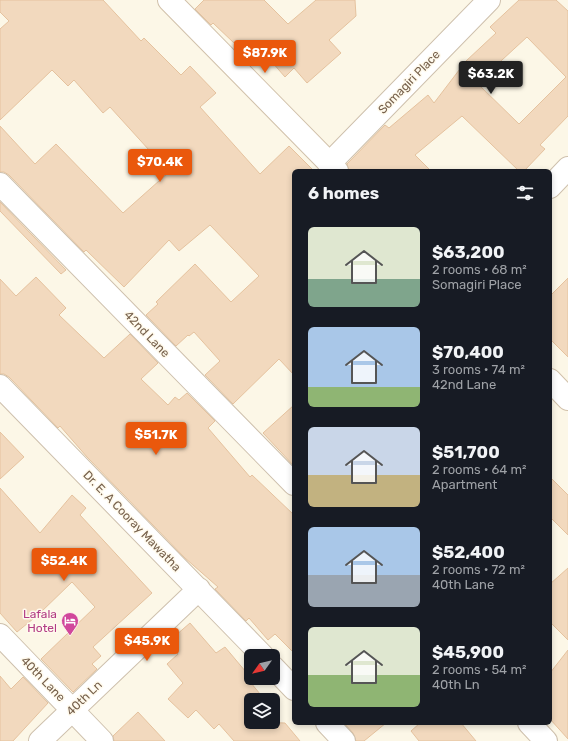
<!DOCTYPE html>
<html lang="en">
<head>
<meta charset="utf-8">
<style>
  body { margin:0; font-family:Rubik,sans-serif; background:#242831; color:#f1f3f6; height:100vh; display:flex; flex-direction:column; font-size:15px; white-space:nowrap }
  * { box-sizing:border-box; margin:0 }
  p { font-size:13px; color:#9ea1a6 }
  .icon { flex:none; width:22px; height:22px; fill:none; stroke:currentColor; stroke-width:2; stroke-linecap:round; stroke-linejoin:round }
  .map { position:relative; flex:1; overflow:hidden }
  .side { position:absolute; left:292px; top:169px; width:260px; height:556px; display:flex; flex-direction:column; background:#171b24; border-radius:6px; box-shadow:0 2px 6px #0003 }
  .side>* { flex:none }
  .needle { width:26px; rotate:236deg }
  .fabs { position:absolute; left:244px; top:649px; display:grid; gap:8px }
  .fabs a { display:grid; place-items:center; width:36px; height:36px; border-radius:6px; background:#171b24; box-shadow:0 2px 6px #0003; font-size:20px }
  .price { position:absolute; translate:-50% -34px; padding:0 9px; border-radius:4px; background:#ea580c; color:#fff; font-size:13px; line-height:26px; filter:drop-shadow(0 1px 2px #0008) }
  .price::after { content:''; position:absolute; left:50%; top:24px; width:12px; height:9px; margin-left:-6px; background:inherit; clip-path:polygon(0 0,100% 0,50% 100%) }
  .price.active { background:#222; color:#fff }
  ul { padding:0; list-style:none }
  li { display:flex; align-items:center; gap:12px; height:100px; padding:0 16px }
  li span { display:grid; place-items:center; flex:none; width:112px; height:80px; border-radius:6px; color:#555 }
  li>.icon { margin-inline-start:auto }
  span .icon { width:48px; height:48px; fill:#fffc; stroke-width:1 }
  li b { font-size:17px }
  h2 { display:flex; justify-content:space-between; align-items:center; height:48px; padding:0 16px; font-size:17px }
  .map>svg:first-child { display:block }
</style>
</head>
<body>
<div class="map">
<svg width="568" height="741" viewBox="0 0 568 741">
  <rect width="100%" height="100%" fill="#fcf7e7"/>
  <path fill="#f2d9be" stroke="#e5c29e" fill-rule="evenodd" d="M0 0H103L141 41 144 38 181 75 190 66 216 93 200 107 260 174 289 146 314 171H294V375L279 359 233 404 205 375 220 361 194 332 189 336 188 335 176 346 146 315 158 304 156 302 195 264 231 302 259 276 210 225 179 251 169 240 124 287 86 250 84 252 9 175 4 172H0V126L35 164 56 144 123 213 169 172 110 107 103 113 74 80 68 86 52 70 0 120V29L9 21 0 12Z
    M204 0H264L288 24 316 0H355L356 16 329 40 341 53 307 83 294 68 285 77 265 54 256 64 213 23 211 25 195 9Z
    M519 0H556L568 11V116L540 145 545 149 524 171H519L462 116 415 155 431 171H349L347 164 385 125 389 128 428 95 434 103 466 61 496 33 490 27ZM527 37 566 77 519 124 477 83Z
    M0 202 66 270 61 274 0 211Z
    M36 277 66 308 59 315 104 358 130 334 158 363 141 379 168 405 175 397 179 400 187 393 215 421 208 428 250 477 252 475 294 515V653L275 634 268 640 249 618 246 621 215 589 218 587 185 558 87 457 60 426 58 428 9 377 4 374H0V279L16 296Z
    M568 278V357L550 339V296Z
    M294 405V466L263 433Z
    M0 432 24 457 0 479Z
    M550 477 568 495V535L550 517Z
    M0 488 40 533 72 495 86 508 80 515 152 593 93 647 101 656 92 664 97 669 73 692 41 659 95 607 72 582 39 614 17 632 0 613Z
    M568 568V640L550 622V584Z
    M190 623 216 653 225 647 251 678V683L265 700H251V722L285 723 300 741H234L219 724 214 729 196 710 188 718 168 699 183 683 167 664 178 654 168 642Z
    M568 650V739L550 719V673Z
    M0 676 11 689 23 677 48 703 13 741H0Z
    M138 712 165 741H114L113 736Z
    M344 723H386L364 741H356L353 733Z
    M420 723H461L476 741H419L411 731Z"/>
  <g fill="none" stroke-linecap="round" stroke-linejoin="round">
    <defs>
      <path id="street" d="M329 164 489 0
        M0 184 294 484
        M550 187 568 168
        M0 386 263 656
        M0 635 102 741
        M273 667 294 689
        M327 723 344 741
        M529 723 546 741
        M40 741 199 589"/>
      <path id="secondary" d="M169 0 337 171
        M550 380 568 399"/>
    </defs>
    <use href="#street" stroke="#cec0ad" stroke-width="24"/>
    <use href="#secondary" stroke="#d1c1aa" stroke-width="24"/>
    <use href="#street" stroke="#fff" stroke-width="22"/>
    <use href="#secondary" stroke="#fff" stroke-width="22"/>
  </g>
  <defs>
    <symbol id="hotel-pin" viewBox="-11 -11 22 30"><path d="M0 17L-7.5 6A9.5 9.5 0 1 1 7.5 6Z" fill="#d1479c" stroke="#fffaed"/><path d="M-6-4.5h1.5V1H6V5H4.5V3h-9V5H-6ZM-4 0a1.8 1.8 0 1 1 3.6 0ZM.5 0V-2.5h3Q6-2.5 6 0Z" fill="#fff"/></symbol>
  </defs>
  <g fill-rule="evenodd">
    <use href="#hotel-pin" x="60" y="611" width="20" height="27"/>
  </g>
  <g text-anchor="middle" stroke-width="3" stroke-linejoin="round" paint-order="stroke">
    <g font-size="12" fill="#76604b" stroke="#fffaed">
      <text transform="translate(409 82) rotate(-46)" y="4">Somagiri Place</text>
      <text transform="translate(147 334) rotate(46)" y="4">42nd Lane</text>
      <text transform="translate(132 521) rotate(46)" y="4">Dr. E. A Cooray Mawatha</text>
      <text transform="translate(43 679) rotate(46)" y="4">40th Lane</text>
      <text transform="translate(84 698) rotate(-44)" y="4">40th Ln</text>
    </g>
    <g font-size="12" fill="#b23c85" stroke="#fffaed" text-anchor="end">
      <text x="57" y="618">Lafala<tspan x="57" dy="14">Hotel</tspan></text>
    </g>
  </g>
</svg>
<div class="fabs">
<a><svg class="needle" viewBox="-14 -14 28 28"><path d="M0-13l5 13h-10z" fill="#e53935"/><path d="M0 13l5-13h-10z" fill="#9ea1a6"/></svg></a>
<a><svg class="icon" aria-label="layers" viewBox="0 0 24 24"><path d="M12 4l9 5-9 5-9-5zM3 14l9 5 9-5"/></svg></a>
</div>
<b class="price" style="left:265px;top:74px">$87.9K</b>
<b class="price active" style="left:491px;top:95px">$63.2K</b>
<b class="price" style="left:160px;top:183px">$70.4K</b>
<b class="price" style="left:156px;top:456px">$51.7K</b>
<b class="price" style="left:64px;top:582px">$52.4K</b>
<b class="price" style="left:147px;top:662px">$45.9K</b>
<section class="side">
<h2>6 homes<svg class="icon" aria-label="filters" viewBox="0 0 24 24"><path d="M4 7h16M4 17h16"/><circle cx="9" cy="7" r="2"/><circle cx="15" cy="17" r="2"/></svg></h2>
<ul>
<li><span style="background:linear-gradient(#dfe7d0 65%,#7fa58c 0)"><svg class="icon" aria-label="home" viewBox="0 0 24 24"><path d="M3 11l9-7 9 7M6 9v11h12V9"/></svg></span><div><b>$63,200</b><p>2 rooms · 68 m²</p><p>Somagiri Place</p></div></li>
<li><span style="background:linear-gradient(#a9c7e8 75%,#8fb573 0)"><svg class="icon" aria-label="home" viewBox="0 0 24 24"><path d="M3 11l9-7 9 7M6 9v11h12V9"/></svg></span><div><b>$70,400</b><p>3 rooms · 74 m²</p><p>42nd Lane</p></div></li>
<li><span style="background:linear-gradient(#c9d6e8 60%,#c2b280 0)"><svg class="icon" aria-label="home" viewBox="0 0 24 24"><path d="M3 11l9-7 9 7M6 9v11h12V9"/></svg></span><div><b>$51,700</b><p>2 rooms · 64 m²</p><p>Apartment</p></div></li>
<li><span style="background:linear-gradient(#a9c7e8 60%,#9aa5b1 0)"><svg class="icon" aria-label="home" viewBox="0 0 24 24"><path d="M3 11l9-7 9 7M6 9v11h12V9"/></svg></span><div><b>$52,400</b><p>2 rooms · 72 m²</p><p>40th Lane</p></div></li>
<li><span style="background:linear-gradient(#dfe7d0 60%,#8fb573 0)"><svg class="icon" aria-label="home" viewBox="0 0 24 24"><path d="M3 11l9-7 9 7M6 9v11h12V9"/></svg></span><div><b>$45,900</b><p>2 rooms · 54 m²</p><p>40th Ln</p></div></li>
</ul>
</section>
</div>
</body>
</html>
